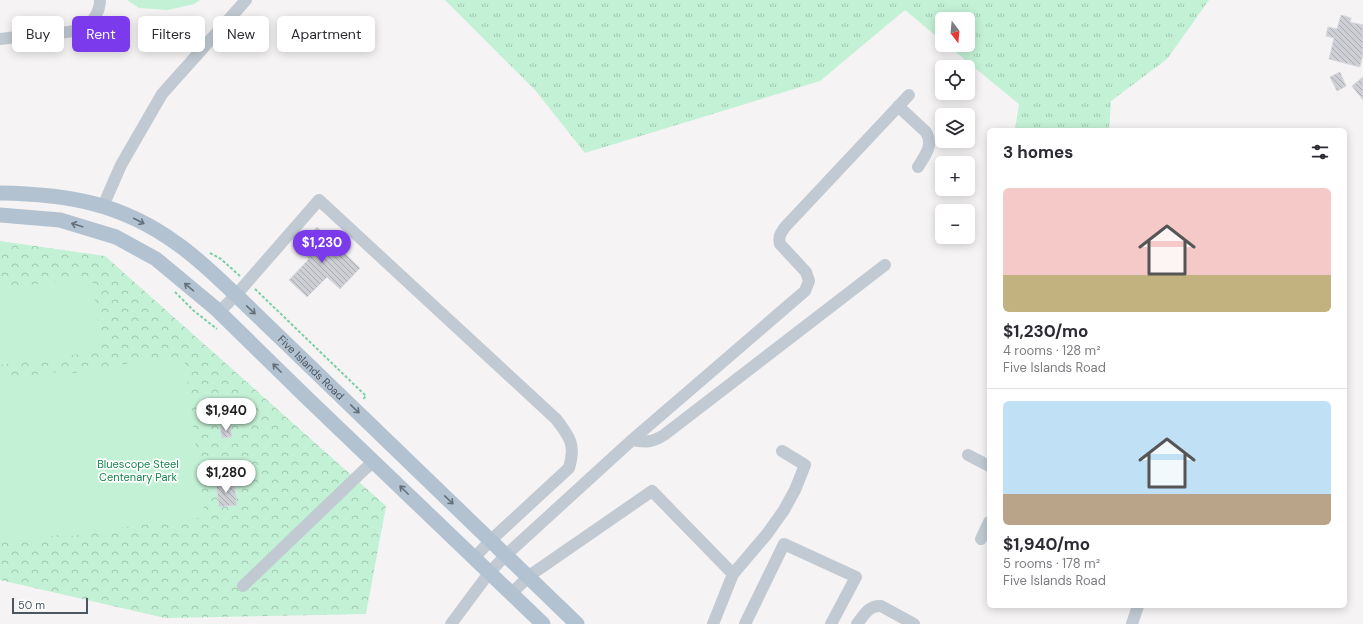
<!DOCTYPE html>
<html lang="en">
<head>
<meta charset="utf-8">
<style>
  body { margin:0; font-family:"DM Sans",sans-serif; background:#f2f2f3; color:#2b2b33; height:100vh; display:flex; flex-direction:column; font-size:15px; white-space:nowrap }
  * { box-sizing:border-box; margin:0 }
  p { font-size:13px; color:#7c7c81 }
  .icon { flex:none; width:22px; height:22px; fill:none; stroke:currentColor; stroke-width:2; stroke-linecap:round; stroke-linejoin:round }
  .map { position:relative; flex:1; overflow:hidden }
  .panel { position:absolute; left:987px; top:128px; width:360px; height:480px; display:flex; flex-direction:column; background:#fff; border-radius:6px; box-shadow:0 2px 10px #0003 }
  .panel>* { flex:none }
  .banner { position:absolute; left:12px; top:16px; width:380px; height:36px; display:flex; gap:8px }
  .needle { width:26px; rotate:164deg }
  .fabs { position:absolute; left:935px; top:12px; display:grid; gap:8px }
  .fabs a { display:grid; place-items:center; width:40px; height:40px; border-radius:6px; background:#fff; box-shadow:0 2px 10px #0003; font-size:20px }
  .scale { position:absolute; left:12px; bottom:10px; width:76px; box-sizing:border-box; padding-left:4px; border:2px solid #4a5661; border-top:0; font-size:11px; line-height:14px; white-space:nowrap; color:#4a5661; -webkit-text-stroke:3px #fff; paint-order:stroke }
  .price { position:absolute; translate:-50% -34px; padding:0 9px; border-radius:14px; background:#fff; color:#222; font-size:13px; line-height:26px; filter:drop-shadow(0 1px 2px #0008) }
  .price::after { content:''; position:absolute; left:50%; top:24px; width:12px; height:9px; margin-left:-6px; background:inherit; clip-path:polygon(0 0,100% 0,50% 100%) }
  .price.selected { background:#7c3aed; color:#fff }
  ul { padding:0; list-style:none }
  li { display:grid; align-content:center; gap:8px; height:212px; padding:0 16px }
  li+li { border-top:1px solid #e1e1e2 }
  li span { display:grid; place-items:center; height:124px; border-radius:6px; color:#555 }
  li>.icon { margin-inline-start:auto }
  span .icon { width:72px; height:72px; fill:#fffc; stroke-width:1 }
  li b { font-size:17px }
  h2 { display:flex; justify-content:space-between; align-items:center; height:48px; padding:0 16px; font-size:17px }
  .tag { padding:0 14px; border-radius:6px; background:#fff; box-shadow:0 2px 10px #0003; font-size:14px; line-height:36px }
  .tag.selected { background:#7c3aed; color:#fff }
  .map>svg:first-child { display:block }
</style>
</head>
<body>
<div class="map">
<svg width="1363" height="624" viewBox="0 0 1363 624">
  <defs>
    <pattern id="grass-tufts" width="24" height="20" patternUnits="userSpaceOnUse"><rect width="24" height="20" fill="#c3f1d5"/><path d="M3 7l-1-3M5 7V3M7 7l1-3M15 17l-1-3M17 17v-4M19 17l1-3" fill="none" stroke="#a0c6b0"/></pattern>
    <pattern id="park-crowns" width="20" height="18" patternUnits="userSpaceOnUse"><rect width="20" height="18" fill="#c3f1d5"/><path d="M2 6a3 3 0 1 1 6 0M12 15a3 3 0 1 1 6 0" fill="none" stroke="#a0c6b0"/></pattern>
    <pattern id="building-back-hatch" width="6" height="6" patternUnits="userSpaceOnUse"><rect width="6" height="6" fill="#cdcfd5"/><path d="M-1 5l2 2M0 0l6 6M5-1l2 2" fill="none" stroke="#a8abb0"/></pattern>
  </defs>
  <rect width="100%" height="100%" fill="#f5f3f3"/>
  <path fill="url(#grass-tufts)" d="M445 0H1209L1167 59 1111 101 1109 130H1015L1019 104 947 45H968V19H942V41L905 10 820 81 585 153 535 90Z"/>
  <path fill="url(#park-crowns)" d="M0 241 105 256 386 506 366 614 165 618 0 580Z"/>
  <path fill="#c3f1d5" d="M127 0H200L194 4 168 10 139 8Z
    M92 277 102 351 0 365V289Z
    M184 356 205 517 111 529 72 536 65 534 0 543V379L66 371 67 374 80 372V370Z"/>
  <path fill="url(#building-back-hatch)" stroke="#d7d9de" d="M1341 15 1351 18 1350 22 1363 25V54L1360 67 1329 59 1334 38 1326 36 1328 27 1337 29Z
    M1340 72 1346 86 1337 91 1330 77Z
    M1363 77V100L1352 86Z
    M317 227 360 268 340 289 327 277 307 297 289 280 309 259 297 247Z
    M230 426 232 437 222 438 220 427Z
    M234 481 237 505 219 507 216 483Z"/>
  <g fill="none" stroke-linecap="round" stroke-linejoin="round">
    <path stroke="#7ad0a6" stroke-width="2" stroke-dasharray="3 2" stroke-linecap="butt" d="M210 253 221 259 240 276
      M255 289 366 396 362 400
      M175 292 194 311 217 329"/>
    <path stroke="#c1cad2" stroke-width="12" d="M0 39C15 37 31 36 46 34 57 33 70 33 80 29 92 25 100 12 100 0
      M898 106 926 132C934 146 925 155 918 167
      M103 206 121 165 162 94 246 0
      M219 312 236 295 319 200 556 419C570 437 576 445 569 468L491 540 474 558
      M632 440C645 443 653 442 664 435L885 265
      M968 455 989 466
      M981 539 989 522
      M733 574 767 534 784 510 795 490 805 465 782 451
      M243 586 365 469 374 462
      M511 594 529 576 652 491 733 574 713 624
      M451 624 489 573 506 555 632 440 805 291 809 281 806 272 780 244C778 236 781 233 785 227L909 95
      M745 624 784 544 856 577 831 624
      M857 624C864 615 869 605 881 606L914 624
      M1132 624 1138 606"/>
    <g stroke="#b3c2d1" stroke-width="15">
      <path id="s1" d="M0 193C67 194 121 203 176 243 198 258 217 277 236 295L577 624"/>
      <path d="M0 215 60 220 116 237 156 259 215 308 305 396 543 624"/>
    </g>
  </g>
  <defs><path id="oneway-shaft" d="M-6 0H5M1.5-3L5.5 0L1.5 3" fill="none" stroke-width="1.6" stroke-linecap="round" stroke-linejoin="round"/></defs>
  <g stroke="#64717d">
    <use href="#oneway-shaft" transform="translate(139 221) rotate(27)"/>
    <use href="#oneway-shaft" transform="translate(77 225) rotate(-163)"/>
    <use href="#oneway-shaft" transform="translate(189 287) rotate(-140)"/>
    <use href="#oneway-shaft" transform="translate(251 310) rotate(44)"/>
    <use href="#oneway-shaft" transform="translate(277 368) rotate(-135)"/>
    <use href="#oneway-shaft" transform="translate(355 409) rotate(44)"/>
    <use href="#oneway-shaft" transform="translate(404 490) rotate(-135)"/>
    <use href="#oneway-shaft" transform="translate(449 500) rotate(44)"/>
  </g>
  <g text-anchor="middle" stroke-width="3.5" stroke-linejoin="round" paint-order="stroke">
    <g font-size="11" fill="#4a5661" stroke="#fff">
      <text dy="4" stroke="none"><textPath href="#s1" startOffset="370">Five Islands Road</textPath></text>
    </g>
    <g font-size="11" fill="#17864f" stroke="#fff">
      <text x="138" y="468">Bluescope Steel<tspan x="138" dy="13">Centenary Park</tspan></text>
    </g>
  </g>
</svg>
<div class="fabs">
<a><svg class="needle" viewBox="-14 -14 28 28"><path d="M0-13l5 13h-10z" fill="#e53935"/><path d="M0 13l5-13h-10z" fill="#7c7c81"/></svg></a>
<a><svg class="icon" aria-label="locate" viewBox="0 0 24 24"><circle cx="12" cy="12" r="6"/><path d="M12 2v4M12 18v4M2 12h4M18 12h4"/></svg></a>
<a><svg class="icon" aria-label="layers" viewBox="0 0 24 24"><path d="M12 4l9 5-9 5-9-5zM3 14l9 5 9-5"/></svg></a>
<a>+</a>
<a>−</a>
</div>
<div class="scale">50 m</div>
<b class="price selected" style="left:322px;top:264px">$1,230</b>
<b class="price" style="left:226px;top:432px">$1,940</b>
<b class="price" style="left:226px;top:494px">$1,280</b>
<div class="banner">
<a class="tag">Buy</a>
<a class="tag selected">Rent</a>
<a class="tag">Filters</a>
<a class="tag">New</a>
<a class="tag">Apartment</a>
</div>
<section class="panel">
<h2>3 homes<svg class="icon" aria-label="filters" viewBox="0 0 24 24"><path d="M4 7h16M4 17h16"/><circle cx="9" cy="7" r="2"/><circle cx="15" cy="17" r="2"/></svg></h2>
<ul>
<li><span style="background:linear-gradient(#f6c9c9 70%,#c2b280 0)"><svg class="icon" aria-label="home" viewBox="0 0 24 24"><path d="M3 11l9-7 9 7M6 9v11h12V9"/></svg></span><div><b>$1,230/mo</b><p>4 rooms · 128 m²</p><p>Five Islands Road</p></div></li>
<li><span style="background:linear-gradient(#bfe0f5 75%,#b9a48a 0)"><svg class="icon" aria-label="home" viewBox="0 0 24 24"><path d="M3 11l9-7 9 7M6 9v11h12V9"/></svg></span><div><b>$1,940/mo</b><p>5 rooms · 178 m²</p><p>Five Islands Road</p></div></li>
</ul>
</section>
</div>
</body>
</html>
